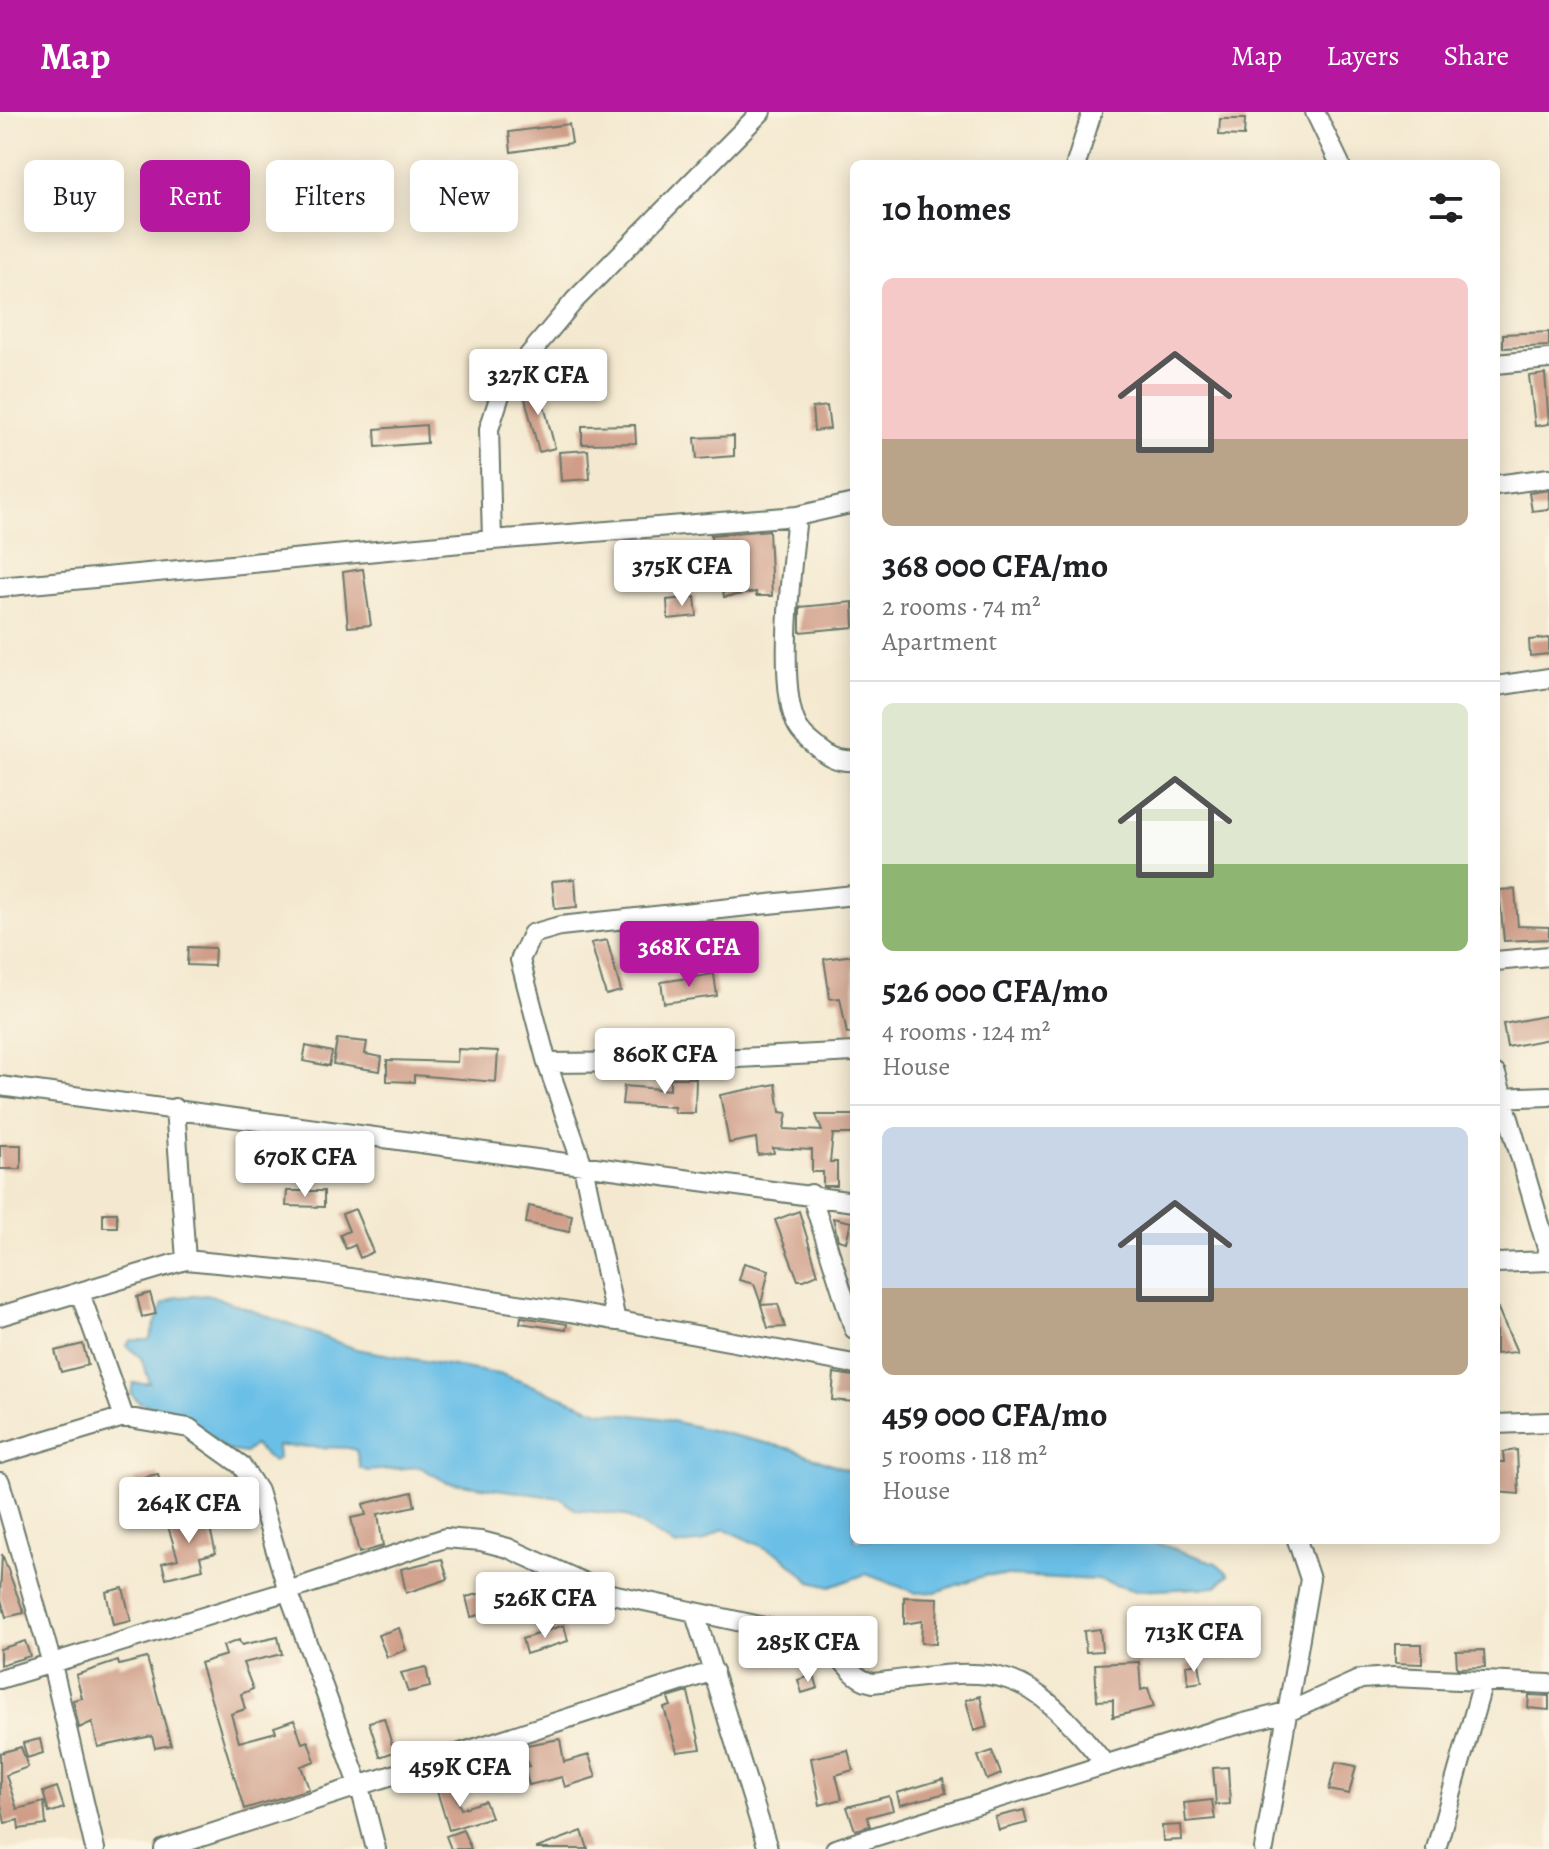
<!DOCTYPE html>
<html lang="en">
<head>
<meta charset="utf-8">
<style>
  body { margin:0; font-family:Alegreya,serif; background:#f6f6f6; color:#202124; height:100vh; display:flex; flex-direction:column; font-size:30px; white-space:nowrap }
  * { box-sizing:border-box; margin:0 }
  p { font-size:26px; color:#757577 }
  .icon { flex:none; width:44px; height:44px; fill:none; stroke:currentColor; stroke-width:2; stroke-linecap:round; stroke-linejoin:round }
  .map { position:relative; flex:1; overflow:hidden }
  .drawer { position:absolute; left:850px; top:48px; width:650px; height:1384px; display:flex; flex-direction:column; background:#fff; border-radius:12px; box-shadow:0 4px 20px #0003 }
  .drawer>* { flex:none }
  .guide { position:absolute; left:24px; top:48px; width:706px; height:72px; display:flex; gap:16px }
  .price { position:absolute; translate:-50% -68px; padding:0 18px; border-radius:8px; background:#fff; color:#222; font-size:26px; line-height:52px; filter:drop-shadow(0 2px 4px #0008) }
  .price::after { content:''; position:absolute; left:50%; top:48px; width:24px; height:18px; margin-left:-12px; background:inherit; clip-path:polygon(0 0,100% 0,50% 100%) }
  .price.on { background:#b5179e; color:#fff }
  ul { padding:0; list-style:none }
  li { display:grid; align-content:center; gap:16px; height:424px; padding:0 32px }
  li+li { border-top:2px solid #e0e0e0 }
  li span { display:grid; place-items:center; height:248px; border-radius:12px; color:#555 }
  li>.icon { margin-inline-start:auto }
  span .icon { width:144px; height:144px; fill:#fffc; stroke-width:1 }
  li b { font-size:34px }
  h2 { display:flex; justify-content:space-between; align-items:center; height:96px; padding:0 32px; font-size:34px }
  .tag { padding:0 28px; border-radius:12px; background:#fff; box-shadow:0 4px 20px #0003; font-size:28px; line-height:72px }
  .tag.on { background:#b5179e; color:#fff }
  header { display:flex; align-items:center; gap:48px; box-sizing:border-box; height:112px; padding:0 40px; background:#b5179e; color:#fff }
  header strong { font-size:38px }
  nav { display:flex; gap:44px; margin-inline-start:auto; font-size:28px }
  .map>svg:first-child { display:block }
</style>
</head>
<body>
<header>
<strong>Map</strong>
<nav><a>Map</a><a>Layers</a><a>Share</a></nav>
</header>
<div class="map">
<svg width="1549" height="1737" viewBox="0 0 1549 1737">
  <rect width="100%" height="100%" fill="#fcf5e5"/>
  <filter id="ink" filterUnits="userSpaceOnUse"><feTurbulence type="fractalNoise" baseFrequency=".0125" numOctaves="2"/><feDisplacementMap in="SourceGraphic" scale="16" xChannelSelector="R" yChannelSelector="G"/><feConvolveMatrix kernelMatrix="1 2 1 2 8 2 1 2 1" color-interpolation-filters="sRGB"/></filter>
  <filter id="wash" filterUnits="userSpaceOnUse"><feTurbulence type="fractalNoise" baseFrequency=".006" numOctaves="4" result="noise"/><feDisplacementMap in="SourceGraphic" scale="32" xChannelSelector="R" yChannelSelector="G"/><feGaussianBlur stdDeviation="1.8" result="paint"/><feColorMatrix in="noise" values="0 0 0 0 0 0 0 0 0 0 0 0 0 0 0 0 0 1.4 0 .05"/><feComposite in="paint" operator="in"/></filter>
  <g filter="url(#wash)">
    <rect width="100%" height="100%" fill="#f4e9d0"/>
    <path fill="#6abfe7" stroke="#447e8e" stroke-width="2" d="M210 1183 356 1237 504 1263 599 1299 659 1306 792 1337 848 1358 854 1362V1428H1148L1216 1451 1229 1462 1216 1475 1136 1479 1098 1468 987 1463 936 1480 916 1481 866 1462 830 1475 811 1470 781 1443 724 1417 702 1430 676 1434 624 1403 576 1398 560 1386 446 1370 420 1355 367 1359 360 1356 356 1338 349 1336 277 1334 278 1347 273 1350 254 1333 245 1341 225 1338 212 1325 193 1330 171 1300 139 1290 131 1282 133 1271H150L141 1246 127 1234 130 1228H149L163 1192 177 1185Z"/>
    <g id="blocks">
      <path fill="#cf9d88" d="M1220 7H1245L1244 24 1219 23Z
        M569 12 572 31 511 40 509 20Z
        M1549 220V234L1503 236V222Z
        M1545 262 1549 312 1535 314 1529 264Z
        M538 270 555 336 539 340 522 275Z
        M827 294 830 317 814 319 812 296Z
        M426 313 427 331 376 335 375 317Z
        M635 313 636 331 582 332V314Z
        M734 324V344L697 347 695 326Z
        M588 338 590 367 561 369 559 340Z
        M1549 378V397L1532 399 1529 381Z
        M769 418 772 484H756V480L724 485 719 447H712L711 423Z
        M363 457 371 513 348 515 343 460Z
        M695 485 697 504 668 507 667 488Z
        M853 490 854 515 800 520V495Z
        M1549 526V542L1530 544 1529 528Z
        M575 767 577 795 555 797 552 769Z
        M1515 777 1518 814 1549 815V827L1504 829 1499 778Z
        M607 828 621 879 606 883 591 831Z
        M188 835 215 836 214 854 187 853Z
        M745 842 747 856 715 859 714 845Z
        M854 843V921L847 922 840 886 830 887 824 847Z
        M714 862 717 884 664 891 661 870Z
        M1549 903V927L1507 935 1503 912Z
        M337 927 367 930 365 942 382 945 380 959 333 952Z
        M306 934 332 940 329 954 303 949Z
        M458 937 498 939 496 970 414 963V970L387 969V948L457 950Z
        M670 966H696L695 1001H674V995L622 992 624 974 670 978Z
        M776 972 780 1000 787 1001 784 1017 822 1019 816 1003H854V1022H833L830 1050H837V1074H823V1060H812V1038L773 1036 774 1041 758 1043 756 1026 729 1031 720 983Z
        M0 1033H21V1057H0Z
        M287 1079H324V1095L286 1094Z
        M529 1094 572 1103 569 1120 526 1111Z
        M355 1097 373 1140 360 1146 355 1133 346 1137 340 1123 349 1119 342 1102Z
        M799 1099 818 1162 804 1168H798L775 1108Z
        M103 1101H117V1115H103Z
        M833 1106 851 1110 846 1130 838 1128Z
        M744 1151 769 1158 761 1192 754 1172 739 1168Z
        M150 1181 156 1202 142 1205 137 1185Z
        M778 1192 785 1215 768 1216 761 1193Z
        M1496 1192 1517 1240 1496 1242Z
        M521 1205 567 1212 566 1218 520 1211Z
        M83 1232 88 1253 61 1260 55 1239Z
        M834 1261 854 1264V1290L832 1288Z
        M1517 1338 1519 1382 1496 1380V1350H1504L1503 1340Z
        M158 1362 168 1410 145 1417 134 1367Z
        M412 1380 415 1394 378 1402 383 1434 359 1441 351 1406 366 1403 363 1392Z
        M206 1401 216 1441 200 1445 203 1457 166 1466 162 1451 178 1447 167 1411Z
        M2 1442 24 1501 6 1505 0 1484Z
        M442 1447 448 1467 406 1481 401 1457Z
        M123 1476 131 1509 113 1513 106 1480Z
        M495 1478 500 1498 471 1505 466 1485Z
        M904 1485 938 1486 936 1532 921 1531 922 1509 904 1512Z
        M564 1513 568 1529 526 1542 522 1527Z
        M399 1516 406 1538 387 1545 378 1523Z
        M1100 1517 1102 1539 1086 1540 1084 1519Z
        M1172 1520 1174 1537 1157 1538 1156 1521Z
        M278 1525 282 1542 243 1551 253 1577 241 1582 245 1597 231 1602 239 1630 276 1620 274 1615 294 1608 302 1631 308 1629 315 1649 301 1654 309 1677 244 1697 200 1551 226 1543 223 1534 239 1528 241 1533Z
        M25 1529 30 1544 0 1553V1537Z
        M1395 1532H1422V1552L1395 1551Z
        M1484 1538 1485 1555 1457 1556 1456 1539Z
        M147 1546 171 1633 155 1636 152 1624 98 1635 92 1610 79 1616 73 1588 82 1586 76 1563 118 1549 119 1553Z
        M1139 1550 1141 1578 1148 1576 1154 1595 1113 1605V1588L1097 1589 1095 1552Z
        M1199 1551 1202 1570 1188 1572 1186 1553Z
        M426 1555 430 1575 408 1580 401 1561Z
        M814 1563 818 1576 802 1581 798 1568Z
        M688 1580 701 1637 677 1640 664 1596 671 1594 668 1586Z
        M1529 1583 1549 1584V1598L1528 1596Z
        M980 1584 987 1615 974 1619 966 1588Z
        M384 1606 394 1640 380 1645 369 1610Z
        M40 1627 43 1641 27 1646 23 1631Z
        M560 1627 564 1650 589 1643 596 1665 565 1675 562 1665 529 1673 524 1655 529 1654 521 1634Z
        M21 1635 28 1655 6 1663 17 1697 44 1690 46 1713 19 1717 18 1708 5 1711 0 1688V1641Z
        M848 1638 853 1658 836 1663 842 1687 820 1693 811 1646Z
        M992 1639 1001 1662 987 1668 978 1644Z
        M1336 1650 1356 1654 1349 1682 1329 1678Z
        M1228 1655 1230 1692 1216 1693 1213 1656Z
        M943 1667 946 1681 900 1693 897 1681Z
        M451 1671 461 1697 485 1689 491 1705 449 1718 436 1676Z
        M57 1675 64 1696 49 1701 43 1680Z
        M889 1684 893 1698 867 1705 870 1714 855 1718 847 1695Z
        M1212 1688 1215 1707 1186 1710 1184 1691Z
        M1024 1698 1027 1711 999 1718 995 1705Z
        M1181 1713 1182 1728 1163 1729 1162 1714Z
        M463 1718 471 1737H451L446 1724Z
        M582 1719 588 1737H537V1736Z"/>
    </g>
  </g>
  <g filter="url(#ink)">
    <use href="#blocks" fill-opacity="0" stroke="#6a796b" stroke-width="2"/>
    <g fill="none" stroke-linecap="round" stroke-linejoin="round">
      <defs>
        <path id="street" d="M1315 0 1340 52
          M1076 52 1092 0
          M1496 252 1549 247
          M1496 373 1549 366
          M797 404C792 449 776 578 798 615 803 624 813 631 820 637 830 646 841 650 854 649
          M492 428 489 317 503 274 575 188 761 0
          M0 475 492 428 797 404 854 391
          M1496 574 1549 566
          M1496 849 1549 844
          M547 951 520 848 532 822 560 814 854 783
          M1496 962 1549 1143
          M0 974 854 1090
          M1496 986 1549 984
          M175 996 186 1148
          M811 1082 854 1217
          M1496 1151 1549 1149
          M80 1181 124 1305
          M0 1204 186 1148 318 1161 570 1200 854 1252
          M616 1209 583 1054 547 951 659 950 854 940
          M1496 1312 1549 1310
          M0 1342 124 1305 189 1316 241 1353 258 1379 288 1479 360 1675 376 1737
          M0 1370 52 1552 95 1737
          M695 1502 768 1737
          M0 1567 288 1479 445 1426 481 1429 508 1436 607 1481 821 1527C842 1541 848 1566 873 1571 1000 1555 1022 1548 1106 1653
          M164 1737 714 1559
          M835 1737 1210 1620 1290 1599 1361 1567 1393 1565 1549 1572
          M1264 1737 1310 1467 1297 1428
          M1436 1737 1483 1570"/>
      </defs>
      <use href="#street" stroke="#6a796b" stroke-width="22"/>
      <use href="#street" stroke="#fff" stroke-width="18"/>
    </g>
  </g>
</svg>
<b class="price" style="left:538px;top:305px">327K CFA</b>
<b class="price" style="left:682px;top:496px">375K CFA</b>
<b class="price on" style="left:689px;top:877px">368K CFA</b>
<b class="price" style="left:665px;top:984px">860K CFA</b>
<b class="price" style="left:305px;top:1087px">670K CFA</b>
<b class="price" style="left:189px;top:1433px">264K CFA</b>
<b class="price" style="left:545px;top:1528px">526K CFA</b>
<b class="price" style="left:1194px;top:1562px">713K CFA</b>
<b class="price" style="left:808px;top:1572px">285K CFA</b>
<b class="price" style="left:460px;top:1697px">459K CFA</b>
<div class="guide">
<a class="tag">Buy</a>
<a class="tag on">Rent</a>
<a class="tag">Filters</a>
<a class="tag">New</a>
</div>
<section class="drawer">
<h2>10 homes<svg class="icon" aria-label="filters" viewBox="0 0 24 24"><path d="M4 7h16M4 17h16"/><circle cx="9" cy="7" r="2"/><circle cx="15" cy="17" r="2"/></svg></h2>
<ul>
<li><span style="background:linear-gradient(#f6c9c9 65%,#b9a48a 0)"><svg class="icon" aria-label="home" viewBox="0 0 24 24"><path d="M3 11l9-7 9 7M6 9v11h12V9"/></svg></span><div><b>368 000 CFA/mo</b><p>2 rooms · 74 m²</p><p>Apartment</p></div></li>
<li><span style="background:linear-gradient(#dfe7d0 65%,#8fb573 0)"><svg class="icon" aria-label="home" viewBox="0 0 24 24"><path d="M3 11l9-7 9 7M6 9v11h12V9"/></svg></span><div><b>526 000 CFA/mo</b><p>4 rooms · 124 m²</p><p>House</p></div></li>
<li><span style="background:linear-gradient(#c9d6e8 65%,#b9a48a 0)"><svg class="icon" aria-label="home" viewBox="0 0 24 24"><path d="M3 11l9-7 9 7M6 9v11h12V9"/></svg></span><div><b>459 000 CFA/mo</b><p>5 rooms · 118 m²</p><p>House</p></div></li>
</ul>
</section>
</div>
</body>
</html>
